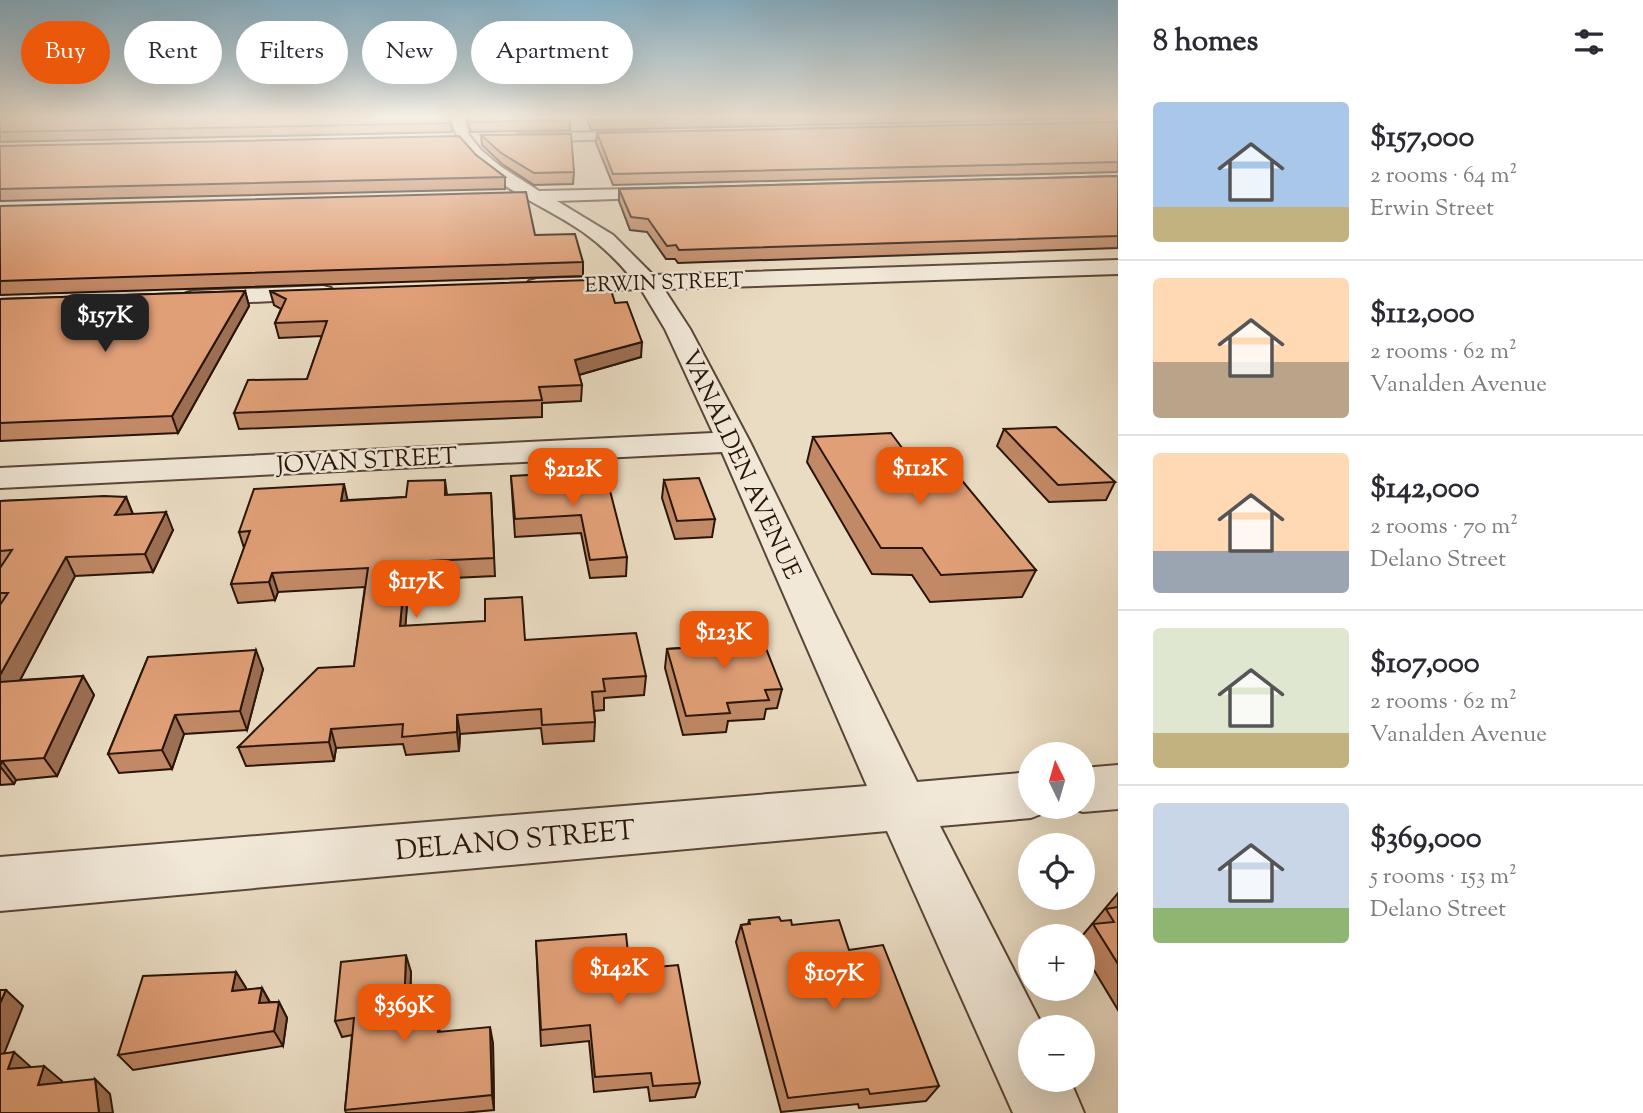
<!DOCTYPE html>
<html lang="en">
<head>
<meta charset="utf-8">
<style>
  body { margin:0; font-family:"Sorts Mill Goudy",serif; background:#f7f7f7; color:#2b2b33; height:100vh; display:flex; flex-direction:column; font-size:26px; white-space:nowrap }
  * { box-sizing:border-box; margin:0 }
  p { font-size:23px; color:#7c7c81 }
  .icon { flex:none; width:38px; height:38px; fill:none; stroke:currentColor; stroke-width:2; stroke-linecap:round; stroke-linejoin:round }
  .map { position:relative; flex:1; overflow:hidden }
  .side { display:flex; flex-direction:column; background:#fff; width:525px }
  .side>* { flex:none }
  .hud { position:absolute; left:21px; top:21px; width:665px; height:63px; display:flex; gap:14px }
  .needle { width:46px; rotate:355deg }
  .buttons { position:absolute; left:1018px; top:742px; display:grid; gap:14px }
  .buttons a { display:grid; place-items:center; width:77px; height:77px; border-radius:50%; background:#fff; box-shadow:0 7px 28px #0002; font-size:35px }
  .price { position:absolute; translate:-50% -60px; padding:0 16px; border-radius:14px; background:#ea580c; color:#fff; font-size:23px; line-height:46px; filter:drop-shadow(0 2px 4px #0008) }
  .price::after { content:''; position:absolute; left:50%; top:42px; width:21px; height:16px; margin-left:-10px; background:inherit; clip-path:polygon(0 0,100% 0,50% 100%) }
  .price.current { background:#222; color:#fff }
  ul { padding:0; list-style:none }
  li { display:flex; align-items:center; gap:21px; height:175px; padding:0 35px }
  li+li { border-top:2px solid #e1e1e2 }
  li span { display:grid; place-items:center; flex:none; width:196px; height:140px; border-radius:7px; color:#555 }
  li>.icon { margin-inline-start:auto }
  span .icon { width:84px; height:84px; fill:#fffc; stroke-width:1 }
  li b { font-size:30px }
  h2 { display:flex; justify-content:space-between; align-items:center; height:84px; padding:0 35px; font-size:30px }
  .chip { padding:0 24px; border-radius:32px; background:#fff; box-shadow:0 7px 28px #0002; font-size:24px; line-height:63px }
  .chip.current { background:#ea580c; color:#fff }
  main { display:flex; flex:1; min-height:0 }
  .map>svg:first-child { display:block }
</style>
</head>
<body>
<main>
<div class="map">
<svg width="1118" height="1113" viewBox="0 0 1118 1113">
  <rect width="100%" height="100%" fill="#eadcc3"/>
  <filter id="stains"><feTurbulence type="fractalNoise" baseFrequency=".00286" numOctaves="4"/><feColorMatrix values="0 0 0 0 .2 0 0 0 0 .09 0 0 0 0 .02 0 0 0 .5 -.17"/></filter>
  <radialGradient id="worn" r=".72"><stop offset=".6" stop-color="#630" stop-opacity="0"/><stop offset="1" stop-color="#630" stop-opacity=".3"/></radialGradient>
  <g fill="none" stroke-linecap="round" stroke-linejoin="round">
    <defs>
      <path id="minor" d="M450 116H464L469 135 481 150 500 166 539 191 678 188 681 192 672 197 557 201 613 235 653 275 1118 260V274L664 289 690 329 750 442 917 782 1031 772V807H1051L1049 811 1031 818 940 826 1043 1027H1031V1080H1070L1084 1113H1013L887 831 0 911V857L867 786 722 452 0 488V468L713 433 665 329 641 289 537 293 529 291 525 286 529 281 537 279 630 276C616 259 601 245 583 232 536 199 465 179 450 116Z
        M647 131 654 135 652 138 518 142 511 138 518 134Z
        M323 286 331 288 335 293 331 298 194 305 186 303 182 298 186 293 194 291Z
        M1118 765V809L1083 812 1067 807H1083V768Z"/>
    </defs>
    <use href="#minor" stroke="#594638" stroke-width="4"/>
    <use href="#minor" fill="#f1e8d8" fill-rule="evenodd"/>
  </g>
  <path fill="#c18966" stroke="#291409" stroke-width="2" d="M0 116 451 123 452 132 0 142Z
    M466 116H570V130L471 132Z
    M586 116H1118V118L591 130Z
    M1118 122V172L613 185 596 143 597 133Z
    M481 135 574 172 573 184 534 185 502 164 482 145Z
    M0 146 476 155 505 177V189L0 201Z
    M1118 176V248L678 263 675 259H666L647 232 630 230 619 201V189Z
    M0 206 535 235 583 262V276L0 295Z
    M245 291 249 306 178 433 0 441V299Z
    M270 291H592L615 303 641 357 579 375 582 385 581 401 542 403V417L239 429 234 413 307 379 322 336 279 338 275 323 281 309 274 305Z
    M1004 429 1115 482 1106 500 1049 502 997 446Z
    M813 437 917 468 1036 570 1022 597 930 602 912 575 872 574 807 462Z
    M511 476 547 478 627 557 626 576 590 578 581 533 515 537Z
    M445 480 447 495 491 493 495 576 409 580 405 626 525 640 646 676 644 695 604 698V710L594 711 595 722 594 741 543 744 541 728 460 734 459 751 406 755 403 744 336 748 334 761 246 766 238 747 354 666 365 587 278 592 275 600 238 603 231 584 244 548 239 532 348 500 406 497Z
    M664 480 715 519 712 537 675 539 662 498Z
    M126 497 133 514 173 530 153 572 75 576 20 680 83 676 94 695 57 776 16 780 14 784 0 785V501Z
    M712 628 782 689 777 708 766 709 764 719 728 721 726 732 683 735 665 668 667 649 709 646Z
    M148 657 263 669 247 730 184 734 172 769 119 773 108 754Z
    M1118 893V1010L1083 952V936H1082Z
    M749 920 781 921 849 950 939 1086 926 1101 859 1108 858 1104 781 1112 736 942 741 925 748 924Z
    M536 941 628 953 657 967 700 1083 695 1097 650 1101 648 1087 594 1092 589 1041 541 1046Z
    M236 972 246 988V990L262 988 270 1002H279L287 1018 283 1046 133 1070 118 1055Z
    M411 972 410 1008 421 1024V1026L438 1024 440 1032 493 1043 494 1110 462 1113H346L345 1110 352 1035 342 1037 335 1021Z"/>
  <path fill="#9d6f53" stroke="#291409" stroke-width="2" d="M245 291 249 306 178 433 172 416Z
    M642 342 641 357 575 376V360Z
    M344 484 348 502 341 501Z
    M126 497 133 515H115Z
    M166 512 173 530 153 572 145 554Z
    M66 557 75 576 9 701 0 688V675Z
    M406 562 409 580 404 645 400 626Z
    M272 573 278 592 275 600 269 582Z
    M256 650 263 669 247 730 240 711Z
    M83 676 94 695 57 776 44 758Z
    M175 715 184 734 172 769 162 750Z
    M457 715 460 734 459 751 457 732Z
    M331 729 336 748 334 761 329 742Z
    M2 761 16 780 14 784 0 766Z
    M406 955 411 972 409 1025 404 1009Z
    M236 972 246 988 242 1007 232 991Z
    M262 988 271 1005 259 1003Z
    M6 990 23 1006 0 1064V1003Z
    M279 1002 287 1018 283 1046 274 1031Z
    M416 1008 421 1024 420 1043 416 1027Z
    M490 1027 493 1043 494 1110 492 1095Z
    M14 1052 32 1068 8 1069Z
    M44 1066 62 1081 55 1099 38 1085Z
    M95 1079 110 1094 113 1113H99Z"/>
  <path fill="#e09f77" stroke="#291409" stroke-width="2" d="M0 116H449L451 123 0 132Z
    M468 116H570V120L470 122Z
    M590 116H804L592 120Z
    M1118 122V162L613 174 597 133Z
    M571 134 574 172 534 173 501 153 481 135Z
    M459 136 476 155 505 177 0 189V146Z
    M1118 176V236L679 250 676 245 667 246 648 219 631 217 619 189Z
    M526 192 535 235 575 234 583 262 0 281V206Z
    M589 280 592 291 611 290 615 303 627 302 642 342 575 360 582 385 539 387 542 400 234 413 248 380 307 379 327 321 275 323 286 299 270 291Z
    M245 291 172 416 0 423V299Z
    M1056 427 1115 482 1058 485 1004 429Z
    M891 433 917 468 950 466 1036 570 941 575 922 548H881L813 437Z
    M546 474 547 478 606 475 627 557 590 560 581 515 515 519 511 476Z
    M699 478 715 519 677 521 664 480Z
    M445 480V495L491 493 494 558 406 562 400 626 485 621V599L522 597 525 640 636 633 646 676 603 679 605 691 592 692 595 722 542 725 541 709 457 715V732L402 737 403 724 331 729 329 742 238 747 318 668 354 666 368 568 272 573 269 582 231 584 250 531 239 532 254 489 344 484 341 501 406 497 408 481Z
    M104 496 126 497 115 515 166 512 145 554 66 557 0 675V605L8 593H0V568L12 550 0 551V501Z
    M756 623 782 689 765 690 769 700 727 703 730 713 686 716 667 649 718 646 712 628Z
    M256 650 240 711 175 715 162 750 108 754 148 657Z
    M83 676 44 758 2 761 0 765V682Z
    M1118 907V964L1093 924 1114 922 1106 909Z
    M779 917 781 921 791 920 792 925 839 920 849 950 883 945 939 1086 870 1094 868 1089 788 1098 741 925 750 924 749 920Z
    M626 934 628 953 654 951 657 967 678 965 700 1083 653 1086 651 1073 595 1077 590 1025 541 1030 536 941Z
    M406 955 404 1009 416 1008V1027L438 1024V1032L490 1027 492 1095 345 1110 354 1018 335 1021 341 962Z
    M236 972 232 991 262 988 259 1003 279 1002 274 1031 118 1055 143 976Z
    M0 990H6L0 1003Z
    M14 1052 8 1069 44 1066 38 1085 95 1079 99 1113H0V1054Z"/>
  <linearGradient id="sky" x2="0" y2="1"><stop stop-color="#88b7d1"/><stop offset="0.43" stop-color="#f6efe4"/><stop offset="1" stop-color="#f6efe4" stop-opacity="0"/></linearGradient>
  <rect width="1118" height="272" fill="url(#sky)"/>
  <g text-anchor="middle" stroke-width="5" stroke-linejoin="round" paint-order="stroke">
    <g font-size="21" fill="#291409" stroke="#f1e8d8">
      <text transform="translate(664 282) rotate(-2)" y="7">ERWIN STREET</text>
    </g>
    <g font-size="24" fill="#291409" stroke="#f1e8d8">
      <text transform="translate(367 460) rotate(-3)" y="8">JOVAN STREET</text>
      <text transform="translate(742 464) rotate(65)" y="8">VANALDEN AVENUE</text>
    </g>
    <g font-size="28" fill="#291409" stroke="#f1e8d8">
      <text transform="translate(515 839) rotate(-5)" y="10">DELANO STREET</text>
    </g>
  </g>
  <rect width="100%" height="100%" filter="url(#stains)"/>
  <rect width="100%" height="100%" fill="url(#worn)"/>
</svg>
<div class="buttons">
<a><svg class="needle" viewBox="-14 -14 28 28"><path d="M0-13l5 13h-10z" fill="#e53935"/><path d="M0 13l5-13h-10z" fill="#7c7c81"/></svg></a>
<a><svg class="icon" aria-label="locate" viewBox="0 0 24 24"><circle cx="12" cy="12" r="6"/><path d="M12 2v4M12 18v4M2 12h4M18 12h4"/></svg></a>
<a>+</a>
<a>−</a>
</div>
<b class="price current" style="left:105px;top:354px">$157K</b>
<b class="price" style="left:920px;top:507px">$112K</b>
<b class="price" style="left:573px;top:508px">$212K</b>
<b class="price" style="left:416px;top:620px">$117K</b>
<b class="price" style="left:724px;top:671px">$123K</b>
<b class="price" style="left:619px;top:1007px">$142K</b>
<b class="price" style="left:834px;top:1012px">$107K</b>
<b class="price" style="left:404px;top:1044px">$369K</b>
<div class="hud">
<a class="chip current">Buy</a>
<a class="chip">Rent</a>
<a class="chip">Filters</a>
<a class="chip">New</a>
<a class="chip">Apartment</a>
</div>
</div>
<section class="side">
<h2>8 homes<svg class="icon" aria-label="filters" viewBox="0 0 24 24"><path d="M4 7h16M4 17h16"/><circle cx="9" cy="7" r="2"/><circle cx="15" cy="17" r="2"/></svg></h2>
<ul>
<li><span style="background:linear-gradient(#a9c7e8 75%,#c2b280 0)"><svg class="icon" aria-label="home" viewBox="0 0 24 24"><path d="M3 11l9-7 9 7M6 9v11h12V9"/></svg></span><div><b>$157,000</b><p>2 rooms · 64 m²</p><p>Erwin Street</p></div></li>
<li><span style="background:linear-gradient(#ffd9b3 60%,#b9a48a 0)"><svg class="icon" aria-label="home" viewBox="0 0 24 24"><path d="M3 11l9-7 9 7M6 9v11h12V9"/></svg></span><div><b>$112,000</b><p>2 rooms · 62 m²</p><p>Vanalden Avenue</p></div></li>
<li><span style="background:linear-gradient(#ffd9b3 70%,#9aa5b1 0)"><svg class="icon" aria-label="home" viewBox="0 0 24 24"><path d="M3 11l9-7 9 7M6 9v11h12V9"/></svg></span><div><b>$142,000</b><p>2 rooms · 70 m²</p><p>Delano Street</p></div></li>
<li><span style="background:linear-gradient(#dfe7d0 75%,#c2b280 0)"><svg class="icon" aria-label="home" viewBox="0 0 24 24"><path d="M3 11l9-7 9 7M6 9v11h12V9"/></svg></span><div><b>$107,000</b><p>2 rooms · 62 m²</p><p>Vanalden Avenue</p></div></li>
<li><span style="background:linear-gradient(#c9d6e8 75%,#8fb573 0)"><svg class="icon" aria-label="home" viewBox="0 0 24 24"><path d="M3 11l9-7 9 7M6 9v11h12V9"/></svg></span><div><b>$369,000</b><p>5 rooms · 153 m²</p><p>Delano Street</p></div></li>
</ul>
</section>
</main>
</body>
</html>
